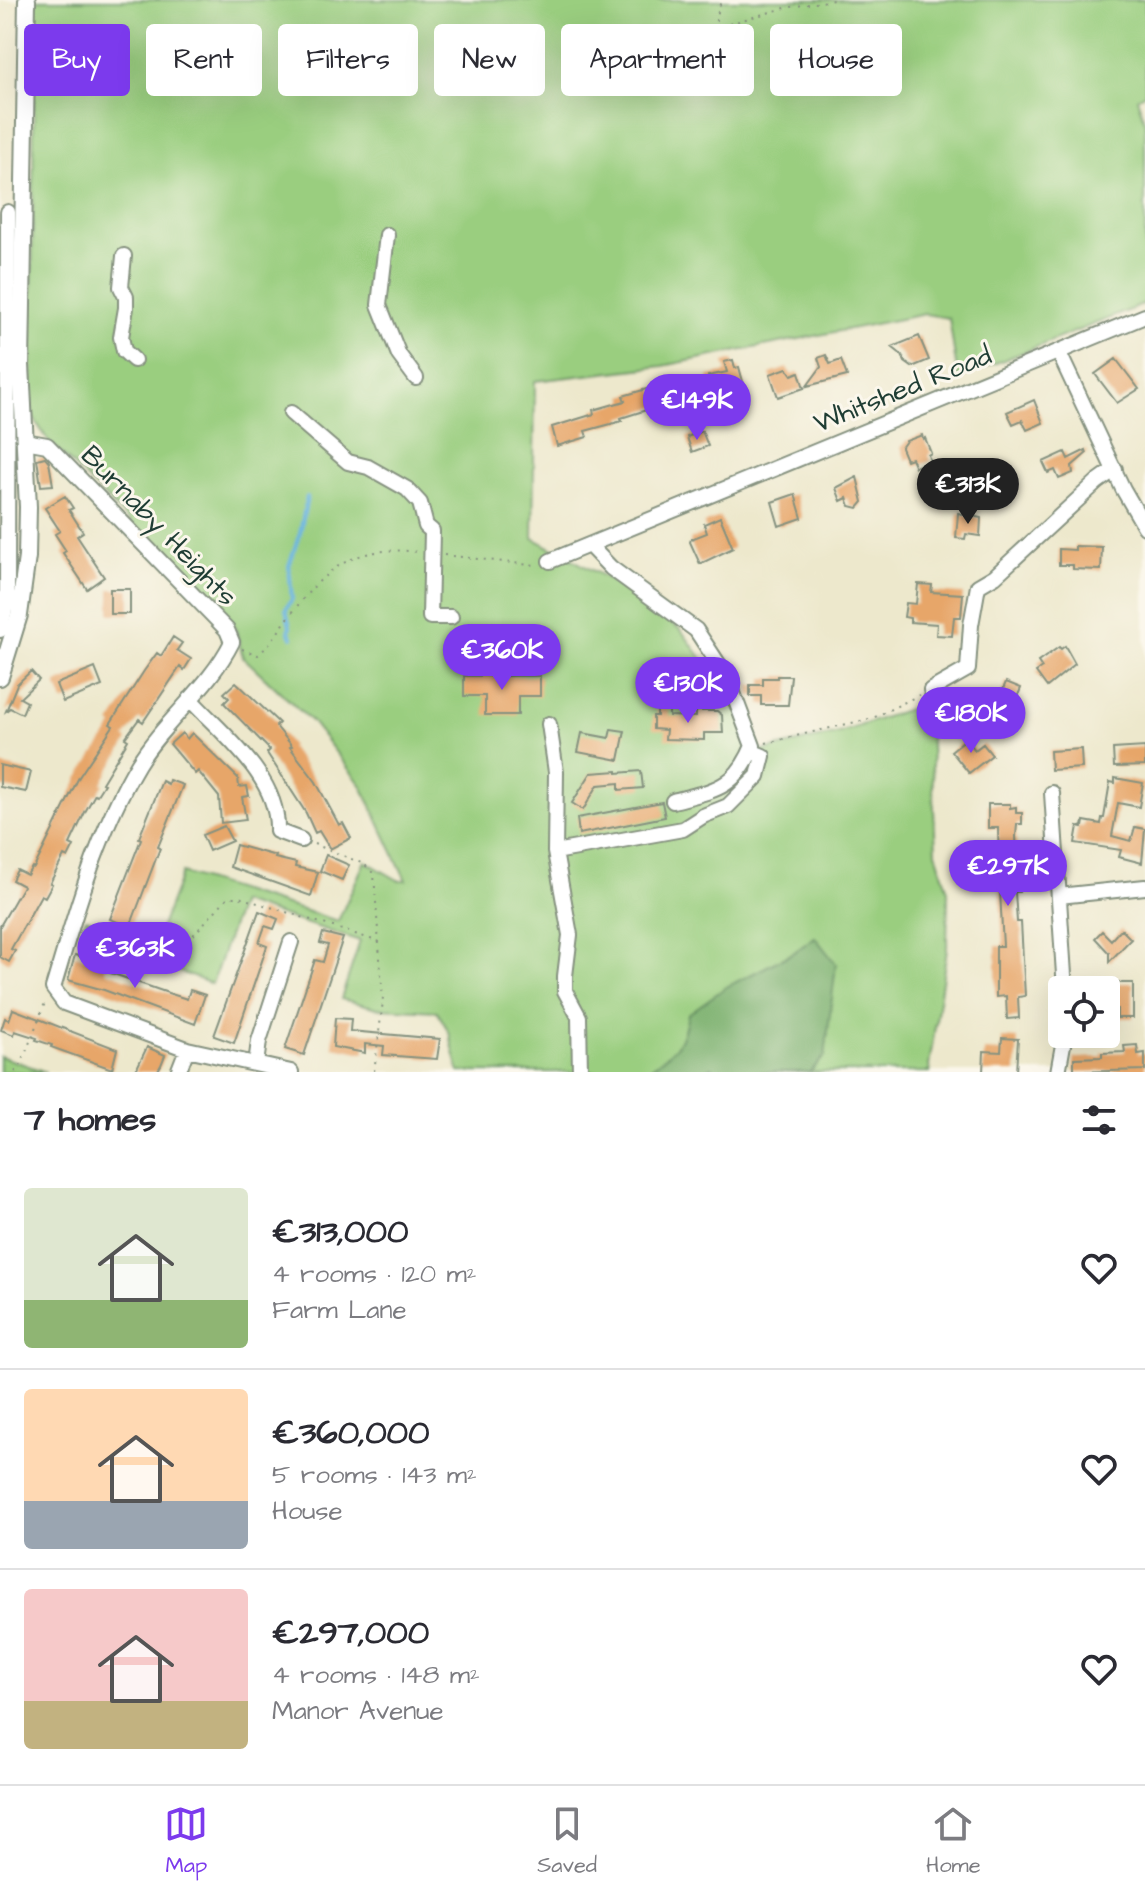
<!DOCTYPE html>
<html lang="en">
<head>
<meta charset="utf-8">
<style>
  body { margin:0; font-family:"Architects Daughter",sans-serif; background:#f7f7f7; color:#2b2b33; height:100vh; display:flex; flex-direction:column; font-size:30px; white-space:nowrap }
  * { box-sizing:border-box; margin:0 }
  p { font-size:26px; color:#7c7c81 }
  .icon { flex:none; width:44px; height:44px; fill:none; stroke:currentColor; stroke-width:2; stroke-linecap:round; stroke-linejoin:round }
  .map { position:relative; height:1072px; overflow:hidden }
  .sheet { display:flex; flex-direction:column; background:#fff; flex:1 }
  .sheet>* { flex:none }
  .guide { position:absolute; left:24px; top:24px; width:1098px; height:72px; display:flex; gap:16px }
  .tools { position:absolute; left:1048px; top:976px; display:grid; gap:16px }
  .tools a { display:grid; place-items:center; width:72px; height:72px; border-radius:8px; background:#fff; box-shadow:0 8px 32px #0002; font-size:40px }
  .price { position:absolute; translate:-50% -68px; padding:0 18px; border-radius:28px; background:#7c3aed; color:#fff; font-size:26px; line-height:52px; filter:drop-shadow(0 2px 4px #0008) }
  .price::after { content:''; position:absolute; left:50%; top:48px; width:24px; height:18px; margin-left:-12px; background:inherit; clip-path:polygon(0 0,100% 0,50% 100%) }
  .price.selected { background:#222; color:#fff }
  ul { padding:0; list-style:none }
  li { display:flex; align-items:center; gap:24px; height:200px; padding:0 24px }
  li+li { border-top:2px solid #e1e1e2 }
  li span { display:grid; place-items:center; flex:none; width:224px; height:160px; border-radius:8px; color:#555 }
  li>.icon { margin-inline-start:auto }
  span .icon { width:96px; height:96px; fill:#fffc; stroke-width:1 }
  li b { font-size:34px }
  h2 { display:flex; justify-content:space-between; align-items:center; height:96px; padding:0 24px; font-size:34px }
  .pill { padding:0 28px; border-radius:8px; background:#fff; box-shadow:0 8px 32px #0002; font-size:28px; line-height:72px }
  .pill.selected { background:#7c3aed; color:#fff }
  .tab-bar { display:flex; justify-content:space-around; align-items:center; height:112px; border-top:2px solid #e1e1e2; background:#fff; font-size:22px; color:#7c7c81 }
  .tab-bar a { display:grid; justify-items:center; gap:4px }
  .tab-bar .selected { color:#7c3aed }
  .map>svg:first-child { display:block }
</style>
</head>
<body>
<div class="map">
<svg width="1145" height="1072" viewBox="0 0 1145 1072">
  <rect width="100%" height="100%" fill="#fbf7ec"/>
  <filter id="ink" filterUnits="userSpaceOnUse"><feTurbulence type="fractalNoise" baseFrequency=".0125" numOctaves="2"/><feDisplacementMap in="SourceGraphic" scale="16" xChannelSelector="R" yChannelSelector="G"/><feConvolveMatrix kernelMatrix="1 2 1 2 8 2 1 2 1" color-interpolation-filters="sRGB"/></filter>
  <filter id="wash" filterUnits="userSpaceOnUse"><feTurbulence type="fractalNoise" baseFrequency=".006" numOctaves="4" result="noise"/><feDisplacementMap in="SourceGraphic" scale="32" xChannelSelector="R" yChannelSelector="G"/><feGaussianBlur stdDeviation="1.8" result="paint"/><feColorMatrix in="noise" values="0 0 0 0 0 0 0 0 0 0 0 0 0 0 0 0 0 1.4 0 .05"/><feComposite in="paint" operator="in"/></filter>
  <g filter="url(#wash)">
    <rect width="100%" height="100%" fill="#ede8cc"/>
    <path fill="#9ace7f" stroke="#5c865a" stroke-width="2" d="M35 0H1145V93L1137 98 1145 123V304L958 378 949 318 925 314 663 366 535 381 533 538 605 577 681 630 757 734 759 752 839 733 929 702 936 852 948 891 947 949 929 1066 930 1072H459L449 1032 437 1011 378 1008 341 999 360 941 240 902 212 984 80 935 86 918 155 942 182 873 338 921 365 861 398 880H406L362 786 312 722 243 657 235 627 47 439 31 414Z
      M0 1056 46 1072H0Z"/>
    <path fill="#7bb16e" stroke="#4d7751" stroke-width="2" d="M815 937 836 964 825 1056 810 1072H716L712 1067 705 1072H645C672 1051 682 1049 688 1014L726 987 793 953Z"/>
    <g fill="none" stroke-linecap="round" stroke-linejoin="round">
      <path stroke="#68b4e1" stroke-width="4" d="M292 637 289 632 290 627 286 609 292 599 289 566 300 533 307 497"/>
    </g>
    <g id="blocks">
      <path fill="#e7a669" d="M919 336 929 360 912 367 905 362 902 355 892 347Z
        M826 355 830 364 841 360 847 376 807 386 821 367 818 358Z
        M1116 359 1139 389 1117 403 1095 374Z
        M733 360 735 368 739 367 745 389 718 394V391L712 393 708 376 727 372 724 362Z
        M787 368 792 375 799 372 804 388 778 397 770 374Z
        M653 387 659 406 621 418 622 421 585 431 587 437 557 446 552 427 594 414 593 410 625 401 623 396Z
        M1034 400 1043 423 1027 430 1022 420 1013 424 1007 412Z
        M702 431 708 446 692 452 687 437Z
        M922 435 923 439 925 438 931 453 928 455 930 461 915 467 911 458 906 460 901 448 906 441Z
        M1086 450 1087 453 1072 466 1073 473 1059 479 1055 470 1048 473 1043 462 1065 452 1068 459Z
        M45 457 49 462 53 485 41 486 37 459Z
        M857 477 863 502 858 508 850 506 847 498 841 501 836 488Z
        M795 494 802 518 779 526 772 502Z
        M65 496 73 508 69 510 83 532 77 536 104 577 87 589 63 553 66 551 55 534 60 531 45 508Z
        M958 513 981 518 980 536 966 534 965 539 956 538Z
        M720 517 733 548 700 564 690 542 691 539 707 533 704 524Z
        M1075 546 1102 547 1101 570 1073 569V565H1059V549L1075 550Z
        M918 584 932 585 931 592 963 594 961 617H954L952 636 936 635 937 624 910 622V618L904 617 906 603 916 604Z
        M110 589H130V614H110Z
        M173 637 182 643 177 650 191 659 184 670 180 667 143 722 139 719 125 738 128 740 102 783 104 784 97 795 95 794 85 812 70 844 74 846 68 858 64 856 50 883 52 884 45 897 41 895 30 915 11 949 15 951 9 962 0 957V926L23 886 12 880 17 870 27 875 32 867 34 868 79 777 113 726 110 724 144 671 157 653 161 656Z
        M1065 646 1075 664 1047 687 1036 672 1042 668 1038 662 1059 647 1061 649Z
        M95 668 102 686 63 702 56 684Z
        M31 671 39 680 20 698 27 702 22 714 10 708 6 711 17 684Z
        M464 676H540V696H518V715H485V696H464Z
        M777 676H791L788 705H761V696H750V685H763V678H777Z
        M236 682 279 723 276 726 292 746 290 747 316 782 339 825 343 823 351 838 330 849 319 831 315 833 306 813 267 753 270 750 224 703 229 698 224 693Z
        M1006 682 1021 688 1010 715 1006 708 996 713 990 700 1001 694Z
        M657 709H669V716L696 717V711H717L722 715 723 733H704V740L665 739 666 730 653 729V716H657Z
        M611 729 625 731 619 760 578 752 582 733 609 738Z
        M182 733 187 739 192 733 238 778 239 787 247 786 249 796 242 797 246 820 221 823 219 797 198 771 195 774 170 744Z
        M966 739 975 750 983 744 992 755 969 773 951 751Z
        M1145 747V766L1114 767 1113 749Z
        M1081 749 1082 768 1051 770 1050 751Z
        M0 765 31 772 26 792 0 787Z
        M617 771V773L641 771 643 788 619 790V783L598 785 583 810 572 803 591 773Z
        M1115 778 1143 783 1139 807 1118 803 1112 836 1131 841 1135 827 1145 829 1142 863 1119 857 1121 850 1075 843 1078 826 1083 827 1084 821 1101 824 1102 818H1104L1110 782 1115 783Z
        M169 780 183 785 158 847 160 848 130 927 110 919 141 839 139 838 162 781 168 784Z
        M662 802 665 817 579 834 577 818Z
        M988 804H1010V808L1016 807V813H1022V824H1017L1016 836 1019 892H1015L1017 922H1021L1025 996 1018 997 1019 1018 1007 1019 1006 996 996 997V946H1003L999 874 994 875 993 862H999L998 828H988Z
        M224 826 232 841 209 851 202 835Z
        M236 845 276 856 275 858 296 863 295 867 318 872 311 896 230 867Z
        M326 855 349 865 342 880 320 871Z
        M259 911 278 919 274 929 265 926 259 943 267 946 234 1043 214 1036Z
        M1121 929 1131 939 1109 962V953L1095 938 1102 931 1111 940Z
        M323 933 343 938 304 1055 285 1049 315 960 323 962 328 945 320 943Z
        M75 955 107 963 105 971 168 993 187 999 190 990 205 995 195 1024 104 990 68 980Z
        M1108 983H1133V1018H1117V1009H1108Z
        M13 1009 117 1049 112 1069 51 1047 52 1045 36 1040 37 1038 15 1031 14 1035 1 1030 5 1018 9 1020Z
        M335 1018 351 1019 350 1031 440 1039 437 1059 383 1055 384 1046 365 1044V1053L333 1047Z
        M1002 1038 1018 1039 1016 1072H983L984 1051 1001 1052Z
        M1137 1045 1138 1054 1145 1053V1070L1074 1072V1058L1102 1057V1053L1125 1052 1124 1046Z
        M147 1047 165 1055 161 1065 157 1072H135Z"/>
    </g>
  </g>
  <g filter="url(#ink)">
    <use href="#blocks" fill-opacity="0" stroke="#869280" stroke-width="2"/>
    <g fill="none" stroke-linecap="round" stroke-linejoin="round">
      <defs>
        <path id="minor" d="M387 235 379 305 399 355 416 378
          M124 256 121 287 126 297V308L121 337 124 351 134 360
          M1059 353 1123 489 1145 527
          M291 413 348 462 368 467 407 489 420 503 426 526 432 531 430 617H451
          M25 441 47 445 227 630 232 642C209 688 165 720 138 764 97 833 76 912 53 988L64 1003 187 1049 291 1072
          M589 545 611 568 696 630 727 677 753 746C735 789 715 790 673 801
          M550 561 1145 316
          M0 630 7 601 8 212
          M931 690 968 669 971 625 978 586 995 576 1097 482 1115 469
          M190 699C224 736 279 777 277 831L301 840
          M549 724 556 772 555 852 570 935 565 976V991L579 1017 580 1072
          M1052 793 1065 990
          M555 852 683 829 703 816 728 806 758 776 763 756 751 751
          M1059 896 1145 887
          M256 1064 259 1041 291 942
          M178 1072 187 1049
          M1058 1072 1065 1034"/>
        <path id="major" d="M0 677 19 615 27 557 28 507 21 365 27 0"/>
      </defs>
      <use href="#minor" stroke="#869280" stroke-width="18"/>
      <use href="#major" stroke="#869280" stroke-width="20"/>
      <path stroke="#869280" stroke-width="2" stroke-dasharray="2 6" stroke-linecap="butt" d="M714 28 785 8 833 0
        M699 66 714 28 721 0
        M444 555 530 565 537 564
        M242 649 258 655C271 644 279 630 289 617 325 568 355 544 418 552
        M766 743 873 718 919 695
        M314 844 364 864 374 874 383 1001 374 1072
        M84 931 158 955 172 953 187 942 228 897H239L380 942
        M15 1072 21 1065 46 1000"/>
      <use href="#minor" stroke="#fff" stroke-width="14"/>
      <use href="#major" stroke="#fff" stroke-width="16"/>
    </g>
  </g>
  <g text-anchor="middle" stroke-width="6" stroke-linejoin="round" paint-order="stroke">
    <g font-size="28" fill="#1f3d34" stroke="#fbf7ec">
      <text transform="translate(902 388) rotate(-22)" y="10">Whitshed Road</text>
      <text transform="translate(160 525) rotate(46)" y="10">Burnaby Heights</text>
    </g>
  </g>
</svg>
<div class="tools">
<a><svg class="icon" aria-label="locate" viewBox="0 0 24 24"><circle cx="12" cy="12" r="6"/><path d="M12 2v4M12 18v4M2 12h4M18 12h4"/></svg></a>
</div>
<b class="price" style="left:697px;top:442px">€149K</b>
<b class="price selected" style="left:968px;top:526px">€313K</b>
<b class="price" style="left:502px;top:692px">€360K</b>
<b class="price" style="left:688px;top:725px">€130K</b>
<b class="price" style="left:971px;top:755px">€180K</b>
<b class="price" style="left:1008px;top:908px">€297K</b>
<b class="price" style="left:135px;top:990px">€363K</b>
<div class="guide">
<a class="pill selected">Buy</a>
<a class="pill">Rent</a>
<a class="pill">Filters</a>
<a class="pill">New</a>
<a class="pill">Apartment</a>
<a class="pill">House</a>
</div>
</div>
<section class="sheet">
<h2>7 homes<svg class="icon" aria-label="filters" viewBox="0 0 24 24"><path d="M4 7h16M4 17h16"/><circle cx="9" cy="7" r="2"/><circle cx="15" cy="17" r="2"/></svg></h2>
<ul>
<li><span style="background:linear-gradient(#dfe7d0 70%,#8fb573 0)"><svg class="icon" aria-label="home" viewBox="0 0 24 24"><path d="M3 11l9-7 9 7M6 9v11h12V9"/></svg></span><div><b>€313,000</b><p>4 rooms · 120 m²</p><p>Farm Lane</p></div><svg class="icon" aria-label="heart" viewBox="0 0 24 24"><path d="M12 20l-8-8c-3-5 5-10 8-4 3-6 11-1 8 4z"/></svg></li>
<li><span style="background:linear-gradient(#ffd9b3 70%,#9aa5b1 0)"><svg class="icon" aria-label="home" viewBox="0 0 24 24"><path d="M3 11l9-7 9 7M6 9v11h12V9"/></svg></span><div><b>€360,000</b><p>5 rooms · 143 m²</p><p>House</p></div><svg class="icon" aria-label="heart" viewBox="0 0 24 24"><path d="M12 20l-8-8c-3-5 5-10 8-4 3-6 11-1 8 4z"/></svg></li>
<li><span style="background:linear-gradient(#f6c9c9 70%,#c2b280 0)"><svg class="icon" aria-label="home" viewBox="0 0 24 24"><path d="M3 11l9-7 9 7M6 9v11h12V9"/></svg></span><div><b>€297,000</b><p>4 rooms · 148 m²</p><p>Manor Avenue</p></div><svg class="icon" aria-label="heart" viewBox="0 0 24 24"><path d="M12 20l-8-8c-3-5 5-10 8-4 3-6 11-1 8 4z"/></svg></li>
</ul>
</section>
<nav class="tab-bar">
<a class="selected"><svg class="icon" aria-label="map" viewBox="0 0 24 24"><path d="M3 6l6-2 6 2 6-2v14l-6 2-6-2-6 2zM9 4v14M15 6v14"/></svg>Map</a>
<a><svg class="icon" aria-label="saved" viewBox="0 0 24 24"><path d="M7 4h10v16l-5-4-5 4z"/></svg>Saved</a>
<a><svg class="icon" aria-label="home" viewBox="0 0 24 24"><path d="M3 11l9-7 9 7M6 9v11h12V9"/></svg>Home</a>
</nav>
</body>
</html>
